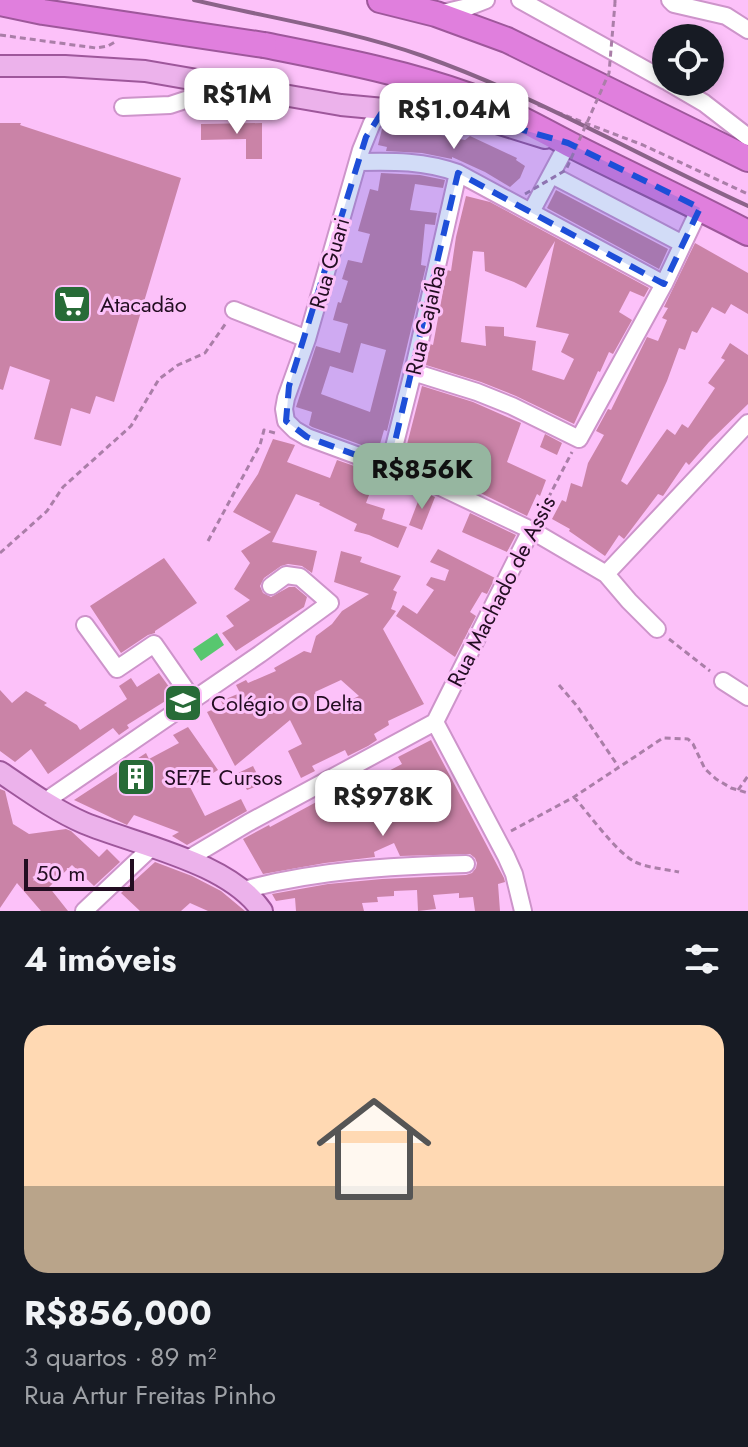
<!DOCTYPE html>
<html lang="pt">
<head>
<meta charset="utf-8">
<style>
  body { margin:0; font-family:Jost,sans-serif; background:#20242c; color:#f1f3f6; height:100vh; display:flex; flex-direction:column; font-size:30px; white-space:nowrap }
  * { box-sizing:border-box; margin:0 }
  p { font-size:26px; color:#9ea1a6 }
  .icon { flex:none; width:44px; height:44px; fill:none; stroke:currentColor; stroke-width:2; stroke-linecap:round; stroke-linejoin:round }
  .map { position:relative; height:911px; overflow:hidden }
  .drawer { display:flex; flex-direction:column; background:#171b24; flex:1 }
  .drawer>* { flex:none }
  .buttons { position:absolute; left:652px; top:24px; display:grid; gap:16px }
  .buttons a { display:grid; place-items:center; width:72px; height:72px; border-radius:50%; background:#171b24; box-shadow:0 4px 12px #0003; font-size:40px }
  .scale { position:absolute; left:24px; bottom:20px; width:110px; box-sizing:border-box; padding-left:8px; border:4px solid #220d21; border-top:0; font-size:22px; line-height:28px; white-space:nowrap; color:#220d21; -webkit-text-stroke:6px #fcc1f9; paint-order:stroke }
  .price { position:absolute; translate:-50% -68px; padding:0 18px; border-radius:16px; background:#fff; color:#222; font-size:26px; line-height:52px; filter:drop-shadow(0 2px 4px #0008) }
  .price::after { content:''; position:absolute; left:50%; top:48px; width:24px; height:18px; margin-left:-12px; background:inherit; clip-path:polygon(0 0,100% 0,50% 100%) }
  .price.on { background:#96b6a0; color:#111 }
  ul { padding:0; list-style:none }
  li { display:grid; align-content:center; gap:16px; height:424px; padding:0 24px }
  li+li { border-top:2px solid #363941 }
  li span { display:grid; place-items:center; height:248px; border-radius:24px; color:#555 }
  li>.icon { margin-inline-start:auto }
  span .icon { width:144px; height:144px; fill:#fffc; stroke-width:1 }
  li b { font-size:34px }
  h2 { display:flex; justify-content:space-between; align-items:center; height:96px; padding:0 24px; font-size:34px }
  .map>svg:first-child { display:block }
</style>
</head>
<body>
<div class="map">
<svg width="748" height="911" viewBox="0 0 748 911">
  <rect width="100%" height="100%" fill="#fcc1f9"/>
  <path fill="#58c76f" d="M217 633 224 645 201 661 193 649Z"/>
  <path fill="#ca83a7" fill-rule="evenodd" d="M0 123H21L20 125 181 178 114 402 96 396 90 414 71 408 61 446 34 439 50 380 10 366 3 390 0 389Z
    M262 123V159H246V139L201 140V124Z
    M388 124 465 140 470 136 517 158 516 160 525 166 520 178 510 187 485 172 452 157V159L422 153 386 151 387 147 378 145 382 129Z
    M381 173 420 175 445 180 443 188 415 184 410 210 437 213 436 218 435 225 425 224 421 265 426 266 387 431 384 430 378 451 312 427 309 425 312 412 296 407 316 346 340 353 348 324 333 320 338 302 341 303 348 281 342 279 348 260 362 263 370 234 358 231 370 189 378 191ZM361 343 386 350 370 412 321 394 330 366 353 373Z
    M556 190 668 249 659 269 547 208Z
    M466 196 490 202 649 288 644 297 630 291 619 312 632 320 613 354 609 352 600 372 598 371 574 424 516 396 481 382 426 365 430 344 433 345 447 270 451 271 456 237ZM555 241 536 327 569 334 561 352 574 359 564 380 532 370 536 341 504 336V327L485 326 486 346 461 342 473 251 484 252 485 271 514 282 526 288Z
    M695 243 748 273V314L731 304 725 314 712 307 697 333 692 331 685 350 679 348 667 381 621 481 627 485 667 429 675 435 682 424 688 428 715 388 708 383 725 360 721 358 730 343 748 355V404L709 442 689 465 686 462 663 496 658 494 624 539 619 535 605 556 569 531 570 529 552 519 562 500 566 502 571 483 582 487 588 463 604 435 596 431 608 409 611 410 647 337 658 341 667 320 662 318 668 308 664 307Z
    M422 386 473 402 521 423 507 462 546 480 540 496 537 494 527 516 452 479 454 469 425 460 423 466 403 460Z
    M545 434 562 443 557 455 540 447Z
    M273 439 295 445 287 462 330 478 337 460 377 474 366 503 385 509 382 519 407 527 398 548 369 535 354 531 357 524 319 505 320 503 296 494 272 542 317 551 312 573 302 566 288 564 281 566 264 578 260 586 263 593 271 597 289 587H295L307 597 304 607 236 651 222 633 234 626 226 616 250 600 234 589 250 563 241 551 271 532 233 512 258 474Z
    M422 491 435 497 422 530 409 525Z
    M470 513 516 535 507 552 462 532Z
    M438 549 495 578 487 594 482 592 470 612 476 616 455 657 396 616 403 605 417 614 434 590 426 585 431 577 445 581 449 570 430 562Z
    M341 551 362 557 360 562 401 576 393 590 397 592 391 609 396 611 383 629 424 704 388 721 389 725 374 734 377 740 368 746 348 756 345 750 312 766 315 771 301 778 288 751 302 744 290 720 235 766 207 712 223 705 221 701 240 693 236 685 246 680 248 683 276 671 274 668 304 651 311 653 316 636 332 624 342 611 369 594 334 582ZM341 680 359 696 325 712 315 692Z
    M164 558 197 603 155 631V633L148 635 121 653 90 606Z
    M159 673 175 695 127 725 129 728 119 735 113 728 48 774 31 749 15 762 0 751V690L12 703 26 691 47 703 44 705 77 725 80 730 127 699 119 686 131 678 137 687Z
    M188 727 218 770 190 787 205 816 241 799 247 811 187 845 172 836 179 832 134 815 127 825 74 800 146 753 149 759 179 743 173 735Z
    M431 740 504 878 505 882 498 884 500 911H475L473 897 459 898V893L433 895 436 909 418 911 417 890 394 891V896L377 897 378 902 362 903 364 911H296L295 898 276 901 272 894 328 884 382 879 466 875 472 873 476 868 477 863 475 858 470 854 400 856 394 843 374 852 375 857 325 863 263 874 243 839 269 825 270 827 322 799 362 782 361 780 372 773 375 778 402 764 398 757Z
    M253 766 262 784 247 790 238 773Z
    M0 789 5 791 13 824 29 834 66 829 71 831 99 857 107 849 120 862 94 886 72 865 49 887 68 911H41L17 883 0 908Z
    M155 862 192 876 221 891 245 911H208L190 903 181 911H140L121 893Z"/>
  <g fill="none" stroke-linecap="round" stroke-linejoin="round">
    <defs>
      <path id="minor" d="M520 0 666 81
        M670 0 674 4 726 16 748 30
        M438 14 468 7 486 0
        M668 82 704 103 748 137
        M123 107 170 105 228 86
        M384 109 372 123 361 150 307 339 286 398 284 409 286 421 295 430 307 437 432 483 531 530 606 574 629 601 657 629
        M358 162C393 161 425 161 458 173L664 284
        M552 175 683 244
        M531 212 568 143
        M234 310 307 339
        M413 372 477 392 512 406 579 439 664 284 700 208
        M389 467 413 372 458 173
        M606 574 748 423
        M85 625 117 669 154 644 193 700
        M723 681 748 697
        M435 722 506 856 514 874 523 911
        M44 802 260 654 330 603 300 577 286 575 271 586
        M186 860 248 823 435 722 531 530
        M243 890C317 870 390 866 466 864
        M84 911 152 847"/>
      <path id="major" d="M0 66H65L145 71 341 105 384 109 448 111 468 114 545 138
        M0 772C27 790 54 810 84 823 137 845 229 862 262 911"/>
      <path id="highway" d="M380 0 436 14 507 40 748 159
        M264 45C334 59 404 72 470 96 505 109 536 127 569 144 628 174 689 202 748 233"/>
    </defs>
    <use href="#minor" stroke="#cd94ca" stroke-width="20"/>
    <use href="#major" stroke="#9e579b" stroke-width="24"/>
    <use href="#highway" stroke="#9e579b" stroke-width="28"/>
    <path stroke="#aa7ea8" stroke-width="3" stroke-dasharray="6 4" stroke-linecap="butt" d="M615 3V0
      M0 35 96 48 108 46 115 42
      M538 105 643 145 748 194
      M539 516 572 452
      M208 541 260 445 264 430 275 433
      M0 553 47 511 63 487 131 426 159 379 178 365 205 353 226 323
      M669 639 710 671
      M559 685 577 706 618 766
      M738 790 748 776
      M574 797C589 814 616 852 635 862 648 868 665 869 679 872
      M511 831 574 797 663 738 688 739 693 744 705 769 716 779 731 788 748 793"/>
    <use href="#minor" stroke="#fff" stroke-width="16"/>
    <use href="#major" stroke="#ecb2eb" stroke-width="20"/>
    <use href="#highway" stroke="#e07fdd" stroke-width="24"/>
    <path stroke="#8b6389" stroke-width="4" d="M194 0C270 18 349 30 423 56 536 96 639 156 748 206"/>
    <defs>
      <path id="highway-bridge" d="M0 3 43 12 264 45"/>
    </defs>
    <use href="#highway-bridge" stroke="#9e579b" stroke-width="28" stroke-linecap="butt"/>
    <path stroke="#aa7ea8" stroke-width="3" stroke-dasharray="6 4" stroke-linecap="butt" d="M525 194 566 170 609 73 615 3"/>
    <use href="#highway-bridge" stroke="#e07fdd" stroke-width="24"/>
  </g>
  <path fill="#1d4ed8" fill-opacity="0.2" stroke="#1d4ed8" stroke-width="6" stroke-dasharray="16 10" stroke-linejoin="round" d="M384 109 468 114 568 143 700 208 664 284 458 173 389 467 307 437 286 421 289 386 366 137Z"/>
  <defs>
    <symbol id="supermarket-square" viewBox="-11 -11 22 22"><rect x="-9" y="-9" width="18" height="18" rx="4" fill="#276b37" stroke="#fcc1f9"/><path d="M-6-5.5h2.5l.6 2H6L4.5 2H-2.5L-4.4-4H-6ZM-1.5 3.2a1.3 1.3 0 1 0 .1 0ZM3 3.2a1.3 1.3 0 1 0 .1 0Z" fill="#fff"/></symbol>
    <symbol id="school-square" viewBox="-11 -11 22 22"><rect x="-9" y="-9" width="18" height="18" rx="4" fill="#276b37" stroke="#fcc1f9"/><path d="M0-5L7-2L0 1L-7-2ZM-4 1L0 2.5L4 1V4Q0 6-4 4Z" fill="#fff"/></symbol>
    <symbol id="building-square" viewBox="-11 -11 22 22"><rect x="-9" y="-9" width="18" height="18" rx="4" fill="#276b37" stroke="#fcc1f9"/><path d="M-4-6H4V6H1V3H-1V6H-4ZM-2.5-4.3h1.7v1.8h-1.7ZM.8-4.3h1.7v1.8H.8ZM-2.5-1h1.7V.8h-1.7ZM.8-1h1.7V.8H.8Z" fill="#fff"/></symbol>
  </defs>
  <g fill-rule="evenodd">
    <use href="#supermarket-square" x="50" y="282" width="44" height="44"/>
    <use href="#school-square" x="161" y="681" width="44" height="44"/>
    <use href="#building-square" x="114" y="755" width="44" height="44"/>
  </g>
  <g text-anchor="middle" stroke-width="6" stroke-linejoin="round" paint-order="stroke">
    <g font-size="22" fill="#220d21" stroke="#fcc1f9">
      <text transform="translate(329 263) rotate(-74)" y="8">Rua Guari</text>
      <text transform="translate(425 320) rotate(-77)" y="8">Rua Cajaíba</text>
      <text transform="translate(501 591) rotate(-63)" y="8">Rua Machado de Assis</text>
    </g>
    <g font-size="22" fill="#220d21" stroke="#fcc1f9" text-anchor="start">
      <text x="100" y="312">Atacadão</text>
      <text x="211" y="711">Colégio O Delta</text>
      <text x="164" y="785">SE7E Cursos</text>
    </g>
  </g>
</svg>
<div class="buttons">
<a><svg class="icon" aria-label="locate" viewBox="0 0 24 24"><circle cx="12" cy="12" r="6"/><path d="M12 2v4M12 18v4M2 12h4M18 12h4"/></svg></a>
</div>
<div class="scale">50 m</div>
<b class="price" style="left:237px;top:136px">R$1M</b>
<b class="price" style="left:454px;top:151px">R$1.04M</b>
<b class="price on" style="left:422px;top:511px">R$856K</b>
<b class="price" style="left:383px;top:838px">R$978K</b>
</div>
<section class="drawer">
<h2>4 imóveis<svg class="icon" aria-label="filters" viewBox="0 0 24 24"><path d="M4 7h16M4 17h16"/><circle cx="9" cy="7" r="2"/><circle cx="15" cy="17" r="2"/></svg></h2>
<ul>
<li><span style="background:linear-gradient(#ffd9b3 65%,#b9a48a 0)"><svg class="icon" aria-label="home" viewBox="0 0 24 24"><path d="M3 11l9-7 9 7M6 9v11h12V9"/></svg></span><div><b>R$856,000</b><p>3 quartos · 89 m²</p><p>Rua Artur Freitas Pinho</p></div></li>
</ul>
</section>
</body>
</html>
